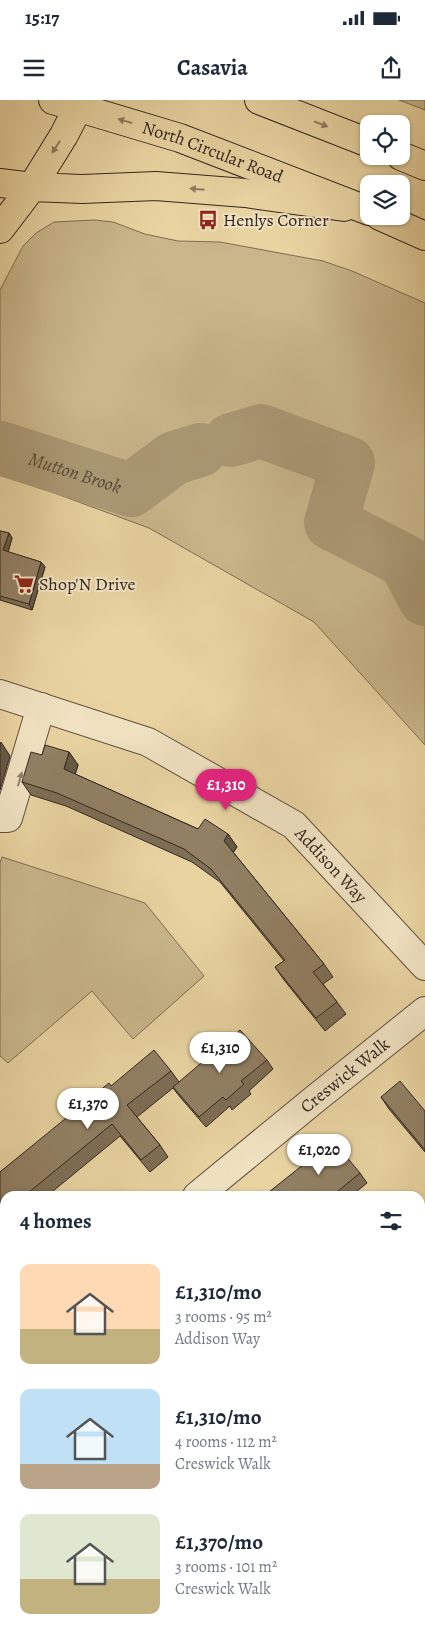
<!DOCTYPE html>
<html lang="en">
<head>
<meta charset="utf-8">
<style>
  body { margin:0; font-family:Alegreya,serif; background:#f6f6f7; color:#1f2937; height:100vh; display:flex; flex-direction:column; font-size:19px; white-space:nowrap }
  * { box-sizing:border-box; margin:0 }
  p { font-size:16px; color:#747a83 }
  .icon { flex:none; width:28px; height:28px; fill:none; stroke:currentColor; stroke-width:2; stroke-linecap:round; stroke-linejoin:round }
  .map { position:relative; flex:1; overflow:hidden }
  .details { position:absolute; left:0px; top:1091px; width:425px; height:446px; display:flex; flex-direction:column; background:#fff; border-radius:15px 15px 0 0; box-shadow:0 1px 4px #0004 }
  .details>* { flex:none }
  .fabs { position:absolute; left:360px; top:15px; display:grid; gap:10px }
  .fabs a { display:grid; place-items:center; width:50px; height:50px; border-radius:10px; background:#fff; box-shadow:0 1px 4px #0004; font-size:25px }
  .price { position:absolute; translate:-50% -42px; padding:0 11px; border-radius:18px; background:#fff; color:#222; font-size:16px; line-height:32px; filter:drop-shadow(0 1px 2px #0008) }
  .price::after { content:''; position:absolute; left:50%; top:30px; width:15px; height:11px; margin-left:-8px; background:inherit; clip-path:polygon(0 0,100% 0,50% 100%) }
  .price.on { background:#db2777; color:#fff }
  ul { padding:0; list-style:none }
  li { display:flex; align-items:center; gap:15px; height:125px; padding:0 20px }
  li span { display:grid; place-items:center; flex:none; width:140px; height:100px; border-radius:10px; color:#555 }
  li>.icon { margin-inline-start:auto }
  span .icon { width:60px; height:60px; fill:#fffc; stroke-width:1 }
  li b { font-size:21px }
  h2 { display:flex; justify-content:space-between; align-items:center; height:60px; padding:0 20px; font-size:21px }
  .status { display:flex; justify-content:space-between; align-items:center; height:35px; padding:0 25px; background:#fff; direction:ltr }
  .status svg { height:14px; fill:currentColor }
  header { display:flex; justify-content:space-between; align-items:center; height:65px; padding:0 20px; background:#fff; font-size:22px; font-weight:700 }
  .map>svg:first-child { display:block }
</style>
</head>
<body>
<div class="status"><b>15:17</b><svg viewBox="0 0 49 12"><path d="M0 12V9h3v3zM5 12V6h3v6zM10 12V3h3v9zM15 12V0h3v12zM26 1h20v11H26zM47 4h2v5h-2z"/></svg></div>
<header><svg class="icon" aria-label="menu" viewBox="0 0 24 24"><path d="M4 6h16M4 12h16M4 18h16"/></svg>Casavia<svg class="icon" aria-label="share" viewBox="0 0 24 24"><path d="M12 15V3M7 8l5-5 5 5M5 13v7h14v-7"/></svg></header>
<div class="map">
<svg width="425" height="1537" viewBox="0 0 425 1537">
  <rect width="100%" height="100%" fill="#e8d3a1"/>
  <filter id="stains"><feTurbulence type="fractalNoise" baseFrequency=".004" numOctaves="4"/><feColorMatrix values="0 0 0 0 .2 0 0 0 0 .09 0 0 0 0 .02 0 0 0 .5 -.17"/></filter>
  <radialGradient id="worn" r=".72"><stop offset=".6" stop-color="#630" stop-opacity="0"/><stop offset="1" stop-color="#630" stop-opacity=".3"/></radialGradient>
  <path fill="#c9b68b" stroke="#7e6e56" d="M399 0H425V10Z
    M94 120 113 122 145 134 178 141 220 142 323 161 352 171 425 203V645L314 522 149 428 0 373V190L23 146 36 133 54 122Z
    M2 757 145 803 204 876 133 939 92 891 8 963 0 956V763Z"/>
  <g fill="none" stroke-linecap="round" stroke-linejoin="round">
    <g stroke="#aa9975" stroke-width="54">
      <path d="M231 340 261 331 348 363 331 423 405 461 425 499"/>
      <path id="s1" d="M0 348 131 390 174 358 200 350"/>
    </g>
    <defs>
      <g id="minor">
        <path id="s2" d="M0 594 148 642 294 725 425 866"/>
        <path d="M0 718H8L41 607"/>
        <path id="s3" d="M197 1096 315 999 425 911"/>
        <path d="M420 1385 425 1382"/>
        <path d="M285 1532 288 1537"/>
        <path d="M157 1537 166 1532"/>
      </g>
      <path id="major" d="M0 83 32 87 82 89 156 86 245 93 344 107
        M0 129 32 87 64 35 82 0"/>
      <g id="highway">
        <path id="s4" d="M53 0 180 38 369 111"/>
        <path d="M259 0 369 43"/>
        <path d="M401 56 425 66"/>
        <path d="M380 116 425 136"/>
      </g>
    </defs>
    <use href="#minor" stroke="#605241" stroke-width="30"/>
    <use href="#major" stroke="#332721" stroke-width="30"/>
    <use href="#highway" stroke="#332721" stroke-width="30"/>
    <use href="#minor" stroke="#f0e2c2" stroke-width="28"/>
    <use href="#major" stroke="#e8d3a1" stroke-width="28"/>
    <use href="#highway" stroke="#e8d3a1" stroke-width="28"/>
  </g>
  <path fill="#7d6e56" stroke="#332721" d="M0 431 9 433 12 438 8 452 41 462 45 467 32 510 0 500Z
    M69 652 78 665 75 674 198 729 228 734 237 747 233 752 324 864 333 877 323 884 337 902 346 914 325 931 284 880 275 867 284 861 220 782 192 762 66 706 31 695 22 682 42 655Z
    M267 960 273 969 249 991 251 994 232 1010 230 1006 206 1027 180 997 173 988 137 1017 160 1045 168 1057 150 1072 120 1036 47 1096H5V1109L0 1102V1072L111 986 171 971 179 982Z
    M381 997 425 1011V1052L389 1009Z
    M306 1066 360 1073 367 1083 351 1096H264Z
    M0 1175 5 1181V1206L0 1210Z"/>
  <path fill="#665a46" stroke="#332721" d="M9 433 12 438 7 456 3 450Z
    M41 462 45 467 32 510 29 504Z
    M1 642 10 656 0 690V645Z
    M69 652 78 665 73 682 64 669Z
    M228 734 237 747 233 753 224 741Z"/>
  <path fill="#918064" stroke="#332721" d="M0 431 9 433 3 450 41 462 29 504 0 496Z
    M45 645 69 652 64 669 198 729 205 719 228 734 224 741 324 864 313 872 337 902 316 918 275 867 285 860 211 769 184 749 57 693 22 682 31 652 42 655Z
    M240 930 267 960 241 981 244 984 226 1000 223 997 199 1017 173 987Z
    M154 950 171 971 127 1005 160 1045 141 1060 112 1024 28 1093 30 1096H5V1107L0 1101V1072L109 983 111 986Z
    M400 981 425 1011V1050L381 997Z
    M335 1043 360 1073 332 1096H264L304 1064 306 1066Z
    M0 1175 5 1181V1186L0 1190Z
    M0 1224 5 1230V1284L0 1277Z"/>
  <defs><path id="oneway-solid" d="M-6-.8H1V-3.2L6.5 0L1 3.2V.8H-6Z" transform="scale(1.25)"/></defs>
  <g fill="#8e7d61">
    <use href="#oneway-solid" transform="translate(125 21) rotate(-164)"/>
    <use href="#oneway-solid" transform="translate(321 24) rotate(21)"/>
    <use href="#oneway-solid" transform="translate(56 47) rotate(123)"/>
    <use href="#oneway-solid" transform="translate(197 89) rotate(-175)"/>
  </g>
  <use fill="#928472" href="#oneway-solid" transform="translate(20 679) rotate(-74)"/>
  <defs>
    <symbol id="bus-bare" viewBox="-9 -9 18 18"><path d="M-5-6H5V4H4V6H2V4H-2V6H-4V4H-5ZM-3.5-4V0h7V-4ZM-3.5 1.2v1.5H-2V1.2ZM2 1.2v1.5H3.5V1.2Z" fill="#8f2418" stroke="#f0e2c2" stroke-width="2.5" paint-order="stroke"/></symbol>
    <symbol id="supermarket-bare" viewBox="-9 -9 18 18"><path d="M-6-5.5h2.5l.6 2H6L4.5 2H-2.5L-4.4-4H-6ZM-1.5 3.2a1.3 1.3 0 1 0 .1 0ZM3 3.2a1.3 1.3 0 1 0 .1 0Z" fill="#8f2418" stroke="#f0e2c2" stroke-width="2.5" paint-order="stroke"/></symbol>
  </defs>
  <g fill-rule="evenodd">
    <use href="#bus-bare" x="194" y="106" width="28" height="28"/>
    <use href="#supermarket-bare" x="10" y="470" width="28" height="28"/>
  </g>
  <g text-anchor="middle" stroke-width="4" stroke-linejoin="round" paint-order="stroke">
    <g font-size="18" fill="#332721" stroke="#f0e2c2">
      <text dy="6" stroke="none"><textPath href="#s4" startOffset="168">North Circular Road</textPath></text>
      <text dy="6" stroke="none"><textPath href="#s2" startOffset="378">Addison Way</textPath></text>
      <text dy="6" stroke="none"><textPath href="#s3" startOffset="191">Creswick Walk</textPath></text>
    </g>
    <g font-size="18" fill="#332721" stroke="#f0e2c2" text-anchor="start">
      <text x="223" y="126">Henlys Corner</text>
      <text x="39" y="490">Shop'N Drive</text>
    </g>
    <g font-size="19" font-style="italic" fill="#57493a" stroke="#f0e2c2">
      <text dy="7" stroke="none"><textPath href="#s1" startOffset="79">Mutton Brook</textPath></text>
    </g>
  </g>
  <rect width="100%" height="100%" filter="url(#stains)"/>
  <rect width="100%" height="100%" fill="url(#worn)"/>
</svg>
<div class="fabs">
<a><svg class="icon" aria-label="locate" viewBox="0 0 24 24"><circle cx="12" cy="12" r="6"/><path d="M12 2v4M12 18v4M2 12h4M18 12h4"/></svg></a>
<a><svg class="icon" aria-label="layers" viewBox="0 0 24 24"><path d="M12 4l9 5-9 5-9-5zM3 14l9 5 9-5"/></svg></a>
</div>
<b class="price on" style="left:226px;top:711px">£1,310</b>
<b class="price" style="left:220px;top:974px">£1,310</b>
<b class="price" style="left:88px;top:1030px">£1,370</b>
<b class="price" style="left:319px;top:1076px">£1,020</b>
<section class="details">
<h2>4 homes<svg class="icon" aria-label="filters" viewBox="0 0 24 24"><path d="M4 7h16M4 17h16"/><circle cx="9" cy="7" r="2"/><circle cx="15" cy="17" r="2"/></svg></h2>
<ul>
<li><span style="background:linear-gradient(#ffd9b3 65%,#c2b280 0)"><svg class="icon" aria-label="home" viewBox="0 0 24 24"><path d="M3 11l9-7 9 7M6 9v11h12V9"/></svg></span><div><b>£1,310/mo</b><p>3 rooms · 95 m²</p><p>Addison Way</p></div></li>
<li><span style="background:linear-gradient(#bfe0f5 75%,#b9a48a 0)"><svg class="icon" aria-label="home" viewBox="0 0 24 24"><path d="M3 11l9-7 9 7M6 9v11h12V9"/></svg></span><div><b>£1,310/mo</b><p>4 rooms · 112 m²</p><p>Creswick Walk</p></div></li>
<li><span style="background:linear-gradient(#dfe7d0 65%,#c2b280 0)"><svg class="icon" aria-label="home" viewBox="0 0 24 24"><path d="M3 11l9-7 9 7M6 9v11h12V9"/></svg></span><div><b>£1,370/mo</b><p>3 rooms · 101 m²</p><p>Creswick Walk</p></div></li>
</ul>
</section>
</div>
</body>
</html>
